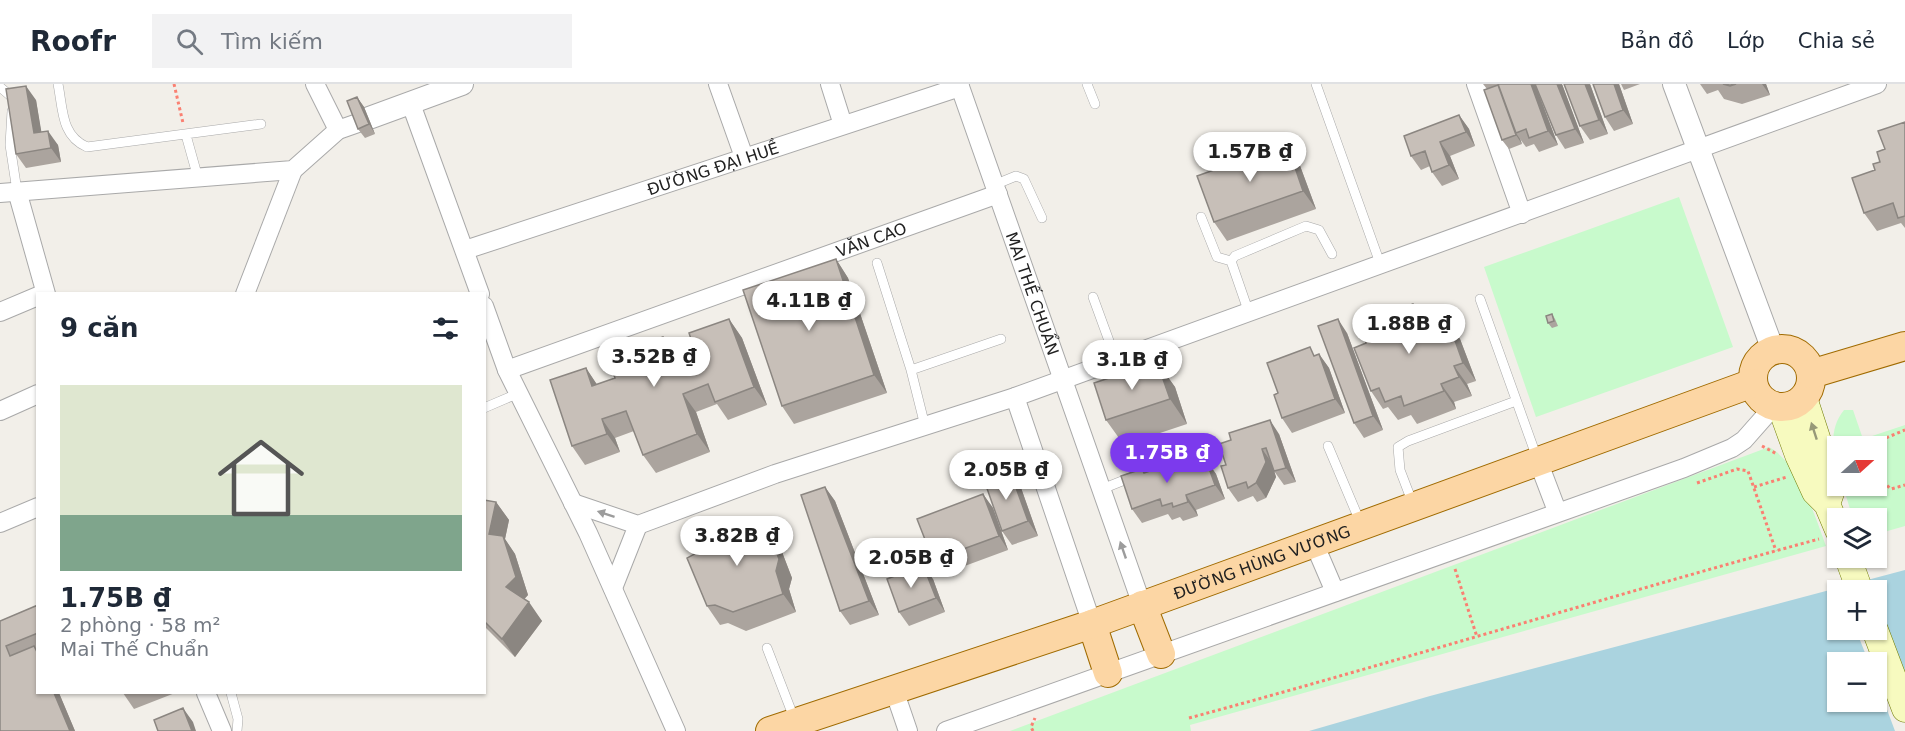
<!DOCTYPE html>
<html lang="vi">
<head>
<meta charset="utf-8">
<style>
  body { margin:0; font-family:"DejaVu Sans",sans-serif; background:#f2f2f3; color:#1f2937; height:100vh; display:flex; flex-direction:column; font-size:22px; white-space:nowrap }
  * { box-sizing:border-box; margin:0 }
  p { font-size:20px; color:#747a83 }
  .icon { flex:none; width:33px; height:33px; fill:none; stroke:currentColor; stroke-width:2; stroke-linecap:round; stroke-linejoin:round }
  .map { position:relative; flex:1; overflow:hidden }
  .side { position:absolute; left:36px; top:208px; width:450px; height:402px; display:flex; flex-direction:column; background:#fff; border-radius:0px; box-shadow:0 2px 4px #0004 }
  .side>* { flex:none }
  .needle { width:39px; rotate:69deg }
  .controls { position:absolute; left:1827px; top:352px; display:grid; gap:12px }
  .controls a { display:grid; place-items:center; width:60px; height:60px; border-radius:0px; background:#fff; box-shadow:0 2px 4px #0004; font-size:30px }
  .price { position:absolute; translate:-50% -51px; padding:0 14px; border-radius:21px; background:#fff; color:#222; font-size:20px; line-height:39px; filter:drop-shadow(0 2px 3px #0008) }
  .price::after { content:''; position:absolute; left:50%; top:36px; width:18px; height:14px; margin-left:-9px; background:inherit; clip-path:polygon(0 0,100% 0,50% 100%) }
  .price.on { background:#7c3aed; color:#fff }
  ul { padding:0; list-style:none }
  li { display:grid; align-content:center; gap:12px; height:318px; padding:0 24px }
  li+li { border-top:2px solid #e0e1e3 }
  li span { display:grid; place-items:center; height:186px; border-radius:0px; color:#555 }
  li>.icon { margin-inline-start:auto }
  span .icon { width:108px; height:108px; fill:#fffc; stroke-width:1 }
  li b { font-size:26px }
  h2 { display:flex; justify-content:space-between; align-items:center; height:72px; padding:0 24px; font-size:26px }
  header { display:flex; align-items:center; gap:36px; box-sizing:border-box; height:84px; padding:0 30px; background:#fff; border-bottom:2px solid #e0e1e3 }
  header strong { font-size:28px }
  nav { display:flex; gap:33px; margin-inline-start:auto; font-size:21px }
  .search { width:420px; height:54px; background:#f2f2f3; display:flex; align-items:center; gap:15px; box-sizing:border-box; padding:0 21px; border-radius:0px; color:#747a83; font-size:22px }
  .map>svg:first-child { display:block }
</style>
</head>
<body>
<header>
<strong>Roofr</strong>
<div class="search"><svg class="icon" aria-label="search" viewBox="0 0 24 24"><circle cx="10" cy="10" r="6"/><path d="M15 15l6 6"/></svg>Tìm kiếm</div>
<nav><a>Bản đồ</a><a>Lớp</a><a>Chia sẻ</a></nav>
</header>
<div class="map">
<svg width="1905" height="647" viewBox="0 0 1905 647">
  <rect width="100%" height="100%" fill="#f2efe9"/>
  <path fill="#c8facc" d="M1679 113 1733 263 1536 333 1484 183Z
    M1844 326H1853L1863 355 1905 341V442L1877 450 1876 435H1853L1843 402H1876V363H1838L1837 383C1832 363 1830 343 1844 326Z
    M1769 363C1798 378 1815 432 1826 462L1190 641 1191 647H1010Z"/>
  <path fill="#aad3df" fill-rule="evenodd" d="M1905 486V647H1309L1430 612ZM1838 507H1876V546H1838ZM1838 579H1876V618H1838Z"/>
  <path fill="#f2efe9" d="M1877 519 1905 594V647H1895L1877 599 1876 579H1869L1856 546H1876Z"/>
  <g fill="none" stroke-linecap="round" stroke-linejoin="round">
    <defs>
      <path id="service" d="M58 0C63 25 61 52 87 63L261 40
        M1087 0 1095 20
        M1316 0 1381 182
        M0 3 13 14
        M12 27 10 61 17 107
        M186 51 198 94
        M994 101 1016 92 1024 95 1042 134
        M1201 133 1217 173 1231 177
        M877 179 911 286 925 342
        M1093 213 1116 276
        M1480 215 1537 374
        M1249 229 1231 177 1235 172 1306 142 1319 146 1332 170
        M911 286 1001 255
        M484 324 519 309
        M1328 362 1361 440
        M1102 405 1167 379
        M1413 420 1400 386 1398 363 1408 357 1516 317
        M767 564 794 634
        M231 609 238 635 237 647"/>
      <g id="minor">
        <path d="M315 0 338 46"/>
        <path d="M718 0 744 73"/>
        <path d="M830 0 843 41"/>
        <path id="s1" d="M959 0 1142 521"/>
        <path d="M1476 0 1522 130"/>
        <path d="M411 20 480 210"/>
        <path d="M17 107 46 210"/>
        <path d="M0 109 293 86 338 46 358 39"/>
        <path id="s2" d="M465 166 960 3"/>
        <path d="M245 210 293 86"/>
        <path d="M484 222 507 286 588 449 676 647"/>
        <path d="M0 228 38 212"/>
        <path id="s3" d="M507 286 998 110"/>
        <path d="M1015 313 1092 540"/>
        <path d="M0 327 38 310"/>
        <path d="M1538 377 1557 427"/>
        <path d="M573 419 638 441 775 390 1015 313 1877 0"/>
        <path d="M0 439 38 423"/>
        <path d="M1314 459 1335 508"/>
        <path d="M613 504 638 441"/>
        <path d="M894 606 908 647"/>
        <path d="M206 609 222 647"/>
        <path d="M946 647 1684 384 1732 364 1744 356 1774 322"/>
      </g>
      <path id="tertiary" d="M1674 0 1773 266
        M369 34 462 0"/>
      <path id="secondary" d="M1804 314 1833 403 1827 420
        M1781 324 1798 371 1815 408 1827 420 1838 446
        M1848 474 1860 507
        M1875 546 1905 625"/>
      <g id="primary">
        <circle cx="1782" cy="294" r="29"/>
        <path d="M1811 290 1905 262"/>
        <path d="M1142 521 1161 570"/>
        <path d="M1092 540 1108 589"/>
        <path id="s4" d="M770 647 1092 540 1753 299"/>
      </g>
    </defs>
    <use href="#service" stroke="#a9a9a9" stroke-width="10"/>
    <use href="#minor" stroke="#a9a9a9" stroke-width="20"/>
    <use href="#tertiary" stroke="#a9a9a9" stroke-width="24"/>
    <use href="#secondary" stroke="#707d05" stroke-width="27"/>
    <use href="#primary" stroke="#a06b00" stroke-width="30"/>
    <path stroke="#fa8072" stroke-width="3" stroke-dasharray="3 3" stroke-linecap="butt" d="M174 0 183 39
      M1762 362 1777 370
      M1864 363 1905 346
      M1876 381 1882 397 1891 405 1905 401
      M1697 399 1737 385 1748 387 1776 467
      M1754 403 1787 393
      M1455 485 1477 553
      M1189 634C1400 577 1609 512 1819 455
      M1033 647 1031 643 1035 634"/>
    <use href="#service" stroke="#fff" stroke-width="9"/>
    <use href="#minor" stroke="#fff" stroke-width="18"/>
    <use href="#tertiary" stroke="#fff" stroke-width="22"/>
    <use href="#secondary" stroke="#f7fabf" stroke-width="26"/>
    <use href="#primary" stroke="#fcd6a4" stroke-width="28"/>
  </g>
  <path fill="#aba49e" d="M1483 0H1535L1558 61 1539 68 1534 60 1526 63 1520 55 1522 60 1509 65 1502 56 1487 5Z
    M1535 0H1562L1584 59 1565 65 1556 51Z
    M1564 0H1590L1608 50 1590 56 1580 42Z
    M1593 0H1619L1633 40 1614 47 1605 33Z
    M1621 0H1640L1624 6Z
    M1700 0H1766L1770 11 1742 20 1724 15 1718 6 1707 10Z
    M357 13 364 23 375 50 365 54 358 45Z
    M36 16 41 48 58 61 61 78 26 84 16 70Z
    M1459 31 1469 45 1475 62 1450 72 1459 95 1442 102 1432 88 1430 82 1421 86 1411 72Z
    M1905 38V144L1901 139 1877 147 1864 129 1875 86 1880 78 1885 65Z
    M1299 79 1316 125 1227 157 1214 138Z
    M836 175 848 194 887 309 794 340 782 322Z
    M1413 220 1419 228 1433 223 1443 238 1460 255 1476 297 1467 300 1472 312 1454 318 1456 325 1417 340 1411 331 1398 336 1388 323 1383 325 1371 307 1366 259 1377 240Z
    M1552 230 1555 235 1558 242 1552 244 1548 239Z
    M729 235 742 254 767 321 728 336 717 320 696 328 710 368 656 389 643 371 634 347 615 354 620 368 585 381 572 362 586 284 597 301 675 271 676 273 695 267Z
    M1347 249 1383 346 1364 354 1354 339Z
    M1319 270 1329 284 1345 329 1292 349 1282 334 1278 309 1316 271Z
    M1157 278 1175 303 1187 340 1124 361 1106 336Z
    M1279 350 1296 398 1284 401 1274 387 1276 393 1266 414 1257 418 1253 412 1238 418 1228 404 1226 381Z
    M1206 376 1216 390 1225 415 1196 426 1198 432 1183 437 1180 433 1172 436 1168 430 1142 439 1132 425 1145 389 1183 384Z
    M1010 387 1020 401 1038 452 1012 461 1002 447Z
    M825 403 835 417 879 531 850 541 840 527Z
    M983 410 993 424 1008 466 943 490 933 476Z
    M484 416 496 418 509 436 505 455 515 470 528 511 524 515 542 537 515 573 484 542Z
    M755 434 764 447 782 468 792 494 789 505 796 528 746 547 728 539 720 541 707 522 702 466 711 458Z
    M933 495 945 528 909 542 899 528Z
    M38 521V609H59L75 647H0V537Z
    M123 609H175L134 625Z"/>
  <path fill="#8b8681" d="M1531 0H1535L1558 61 1548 47Z
    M1557 0H1562L1584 59 1575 45Z
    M1585 0H1590L1608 50 1599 36Z
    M1614 0H1619L1633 40 1623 26Z
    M1762 0H1766L1770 11Z
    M1498 1 1518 48 1516 49 1520 55 1522 60 1516 51Z
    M26 2 36 16 44 63 34 49Z
    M357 13 364 23 375 50 369 40Z
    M1459 31 1469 45 1475 62 1466 48Z
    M48 47 58 61 61 78 51 64Z
    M1440 58 1450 72 1459 95 1449 81Z
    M1287 60 1299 79 1316 125 1303 107Z
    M836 175 848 194 887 309 874 291Z
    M1433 223 1445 241 1439 240Z
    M729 235 742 254 767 321 754 303Z
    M1338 235 1347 249 1383 346 1373 332Z
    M1448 237 1460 255 1476 297 1463 279Z
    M663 253 675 271 683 293 671 275Z
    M1319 270 1329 284 1345 329 1335 315Z
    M1157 278 1175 303 1187 340 1170 315Z
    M1454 282 1467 300 1472 312 1459 293Z
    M586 284 598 302H592Z
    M1441 300 1454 318 1456 325 1444 307Z
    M683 310 696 328 710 368 697 350Z
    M602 335 615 354 620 368 607 350Z
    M1270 336 1279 350 1296 398 1286 384Z
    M1262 365 1272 379 1276 393 1266 414 1256 399Z
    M1206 376 1216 390 1225 415 1215 401Z
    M1010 387 1020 401 1038 452 1028 437Z
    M825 403 835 417 879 531 869 517Z
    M983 410 993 424 1008 466 999 452Z
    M1186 411 1196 426 1198 432 1188 418Z
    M496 418 509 436 505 455 515 470 528 511 519 521 506 503 489 450Z
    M769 450 782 468 792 494 789 505 796 528 783 510 776 487Z
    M923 481 933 495 945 528 936 514Z
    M529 518 542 537 515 573 502 555Z
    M54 609H59L75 647H70Z
    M183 624 193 638 196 647H192Z"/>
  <path fill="#c7bfb8" stroke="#8b8681" stroke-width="1.5" d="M1498 0H1531L1548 47 1529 54 1526 45 1516 49Z
    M1535 0H1557L1575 45 1556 51Z
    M1564 0H1585L1599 36 1580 42Z
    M1593 0H1614L1623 26 1605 33Z
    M1723 0H1736L1730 2Z
    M1498 1 1516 51 1502 56 1484 6Z
    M26 2 34 49 48 47 51 64 16 70 6 5Z
    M357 13 369 40 358 45 347 17Z
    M1459 31 1466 48 1440 58 1449 81 1432 88 1425 67 1411 72 1404 52Z
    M1905 38V132L1898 134 1893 119 1864 129 1852 94 1875 86 1873 80 1880 78 1877 68 1885 65 1878 47Z
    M1287 60 1303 107 1214 138 1197 92Z
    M836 175 874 291 782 322 743 206Z
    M1413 220 1417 229 1433 223 1439 240 1448 237 1463 279 1454 282 1459 293 1441 300 1444 307 1404 322 1401 312 1385 318 1379 304 1371 307 1354 264 1366 259 1361 247 1377 240 1375 235Z
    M1552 230 1554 237 1548 239 1546 232Z
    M729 235 754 303 715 318 708 300 683 310 697 350 643 371 626 327 602 335 607 350 572 362 550 296 586 284 592 302 615 294 607 273 663 253 671 275 695 267 689 249Z
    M1338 235 1373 332 1354 339 1318 242Z
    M1310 263 1314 272 1319 270 1335 315 1282 334 1274 311 1278 309 1267 279Z
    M1157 278 1170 315 1106 336 1094 299Z
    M1270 336 1286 384 1274 387 1266 364 1262 365 1266 378 1256 399 1248 404 1246 398 1228 404 1221 382 1226 381 1219 360 1231 356 1229 349Z
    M1206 376 1215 401 1186 411 1188 418 1173 423 1172 419 1162 422 1160 415 1132 425 1121 392 1142 385 1144 389 1178 377 1180 385Z
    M1010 387 1028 437 1002 447 984 396Z
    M825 403 869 517 840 527 801 411Z
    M983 410 999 452 933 476 917 435Z
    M484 416 496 418 489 450 503 452 516 493 506 503 529 518 502 555 484 537Z
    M755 434 759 444 769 450 779 475 776 487 783 510 733 528 715 521 707 522 687 474 702 466 700 462 711 458 710 455 727 442Z
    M923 481 936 514 899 528 887 495Z
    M38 521V549L6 562 10 572 34 562 38 570V609H54L70 647H0V537Z
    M183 624 192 647H158L154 636Z"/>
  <defs><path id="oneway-solid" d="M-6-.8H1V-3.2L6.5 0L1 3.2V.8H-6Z" transform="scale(1.5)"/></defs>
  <use fill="#979978" href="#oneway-solid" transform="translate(1814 347) rotate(-108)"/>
  <g fill="#9c9c9c">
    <use href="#oneway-solid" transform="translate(606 430) rotate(-162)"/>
    <use href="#oneway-solid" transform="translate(1123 466) rotate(-109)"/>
  </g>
  <g text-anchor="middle" stroke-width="4.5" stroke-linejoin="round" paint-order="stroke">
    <g font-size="16" fill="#222" stroke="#fff">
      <text dy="6" stroke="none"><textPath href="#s2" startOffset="261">ĐƯỜNG ĐẠI HUỀ</textPath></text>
      <text dy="6" stroke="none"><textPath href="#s3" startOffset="387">VĂN CAO</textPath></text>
      <text dy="6" stroke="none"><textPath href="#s1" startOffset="222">MAI THẾ CHUẨN</textPath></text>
      <text dy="6" stroke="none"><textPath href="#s4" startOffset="520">ĐƯỜNG HÙNG VƯƠNG</textPath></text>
    </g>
  </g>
</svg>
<div class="controls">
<a><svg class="needle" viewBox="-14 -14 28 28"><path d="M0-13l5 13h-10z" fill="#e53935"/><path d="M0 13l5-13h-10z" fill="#747a83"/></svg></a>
<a><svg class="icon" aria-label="layers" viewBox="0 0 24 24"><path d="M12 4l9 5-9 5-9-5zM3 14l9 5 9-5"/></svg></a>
<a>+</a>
<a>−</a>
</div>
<b class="price" style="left:1250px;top:99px">1.57B ₫</b>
<b class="price" style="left:809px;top:248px">4.11B ₫</b>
<b class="price" style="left:1409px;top:271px">1.88B ₫</b>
<b class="price" style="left:654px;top:304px">3.52B ₫</b>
<b class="price" style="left:1132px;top:307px">3.1B ₫</b>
<b class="price on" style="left:1167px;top:400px">1.75B ₫</b>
<b class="price" style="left:1006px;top:417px">2.05B ₫</b>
<b class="price" style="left:737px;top:483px">3.82B ₫</b>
<b class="price" style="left:911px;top:505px">2.05B ₫</b>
<section class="side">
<h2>9 căn<svg class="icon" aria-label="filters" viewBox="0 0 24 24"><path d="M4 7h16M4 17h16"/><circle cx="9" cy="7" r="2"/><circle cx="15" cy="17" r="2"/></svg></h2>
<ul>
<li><span style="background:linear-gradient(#dfe7d0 70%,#7fa58c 0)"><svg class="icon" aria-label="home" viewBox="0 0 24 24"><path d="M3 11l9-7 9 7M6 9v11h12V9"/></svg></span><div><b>1.75B ₫</b><p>2 phòng · 58 m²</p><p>Mai Thế Chuẩn</p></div></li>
</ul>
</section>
</div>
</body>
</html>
